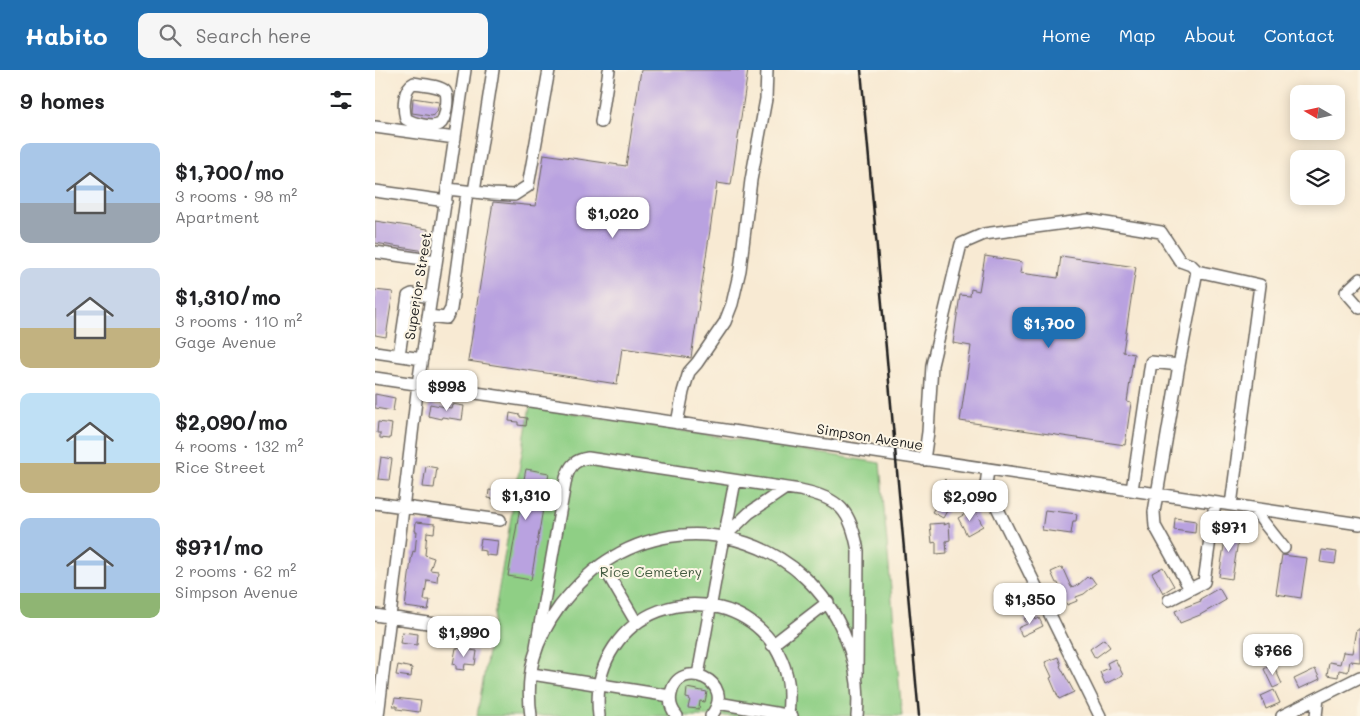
<!DOCTYPE html>
<html lang="en">
<head>
<meta charset="utf-8">
<style>
  body { margin:0; font-family:Mali,sans-serif; background:#f6f6f6; color:#202124; height:100vh; display:flex; flex-direction:column; font-size:19px; white-space:nowrap }
  * { box-sizing:border-box; margin:0 }
  p { font-size:16px; color:#757577 }
  .icon { flex:none; width:28px; height:28px; fill:none; stroke:currentColor; stroke-width:2; stroke-linecap:round; stroke-linejoin:round }
  .map { position:relative; flex:1; overflow:hidden }
  .side { display:flex; flex-direction:column; background:#fff; width:375px }
  .side>* { flex:none }
  .needle { width:32px; rotate:279deg }
  .controls { position:absolute; left:915px; top:15px; display:grid; gap:10px }
  .controls a { display:grid; place-items:center; width:55px; height:55px; border-radius:10px; background:#fff; box-shadow:0 2px 12px #0003; font-size:25px }
  .price { position:absolute; translate:-50% -42px; padding:0 11px; border-radius:10px; background:#fff; color:#222; font-size:16px; line-height:32px; filter:drop-shadow(0 1px 2px #0008) }
  .price::after { content:''; position:absolute; left:50%; top:30px; width:15px; height:11px; margin-left:-8px; background:inherit; clip-path:polygon(0 0,100% 0,50% 100%) }
  .price.selected { background:#1f6fb2; color:#fff }
  ul { padding:0; list-style:none }
  li { display:flex; align-items:center; gap:15px; height:125px; padding:0 20px }
  li span { display:grid; place-items:center; flex:none; width:140px; height:100px; border-radius:10px; color:#555 }
  li>.icon { margin-inline-start:auto }
  span .icon { width:60px; height:60px; fill:#fffc; stroke-width:1 }
  li b { font-size:21px }
  h2 { display:flex; justify-content:space-between; align-items:center; height:60px; padding:0 20px; font-size:21px }
  header { display:flex; align-items:center; gap:30px; box-sizing:border-box; height:70px; padding:0 25px; background:#1f6fb2; color:#fff }
  header strong { font-size:24px }
  nav { display:flex; gap:28px; margin-inline-start:auto; font-size:18px }
  .search { width:350px; height:45px; background:#f6f6f6; display:flex; align-items:center; gap:12px; box-sizing:border-box; padding:0 18px; border-radius:10px; color:#757577; font-size:19px }
  main { display:flex; flex:1; min-height:0 }
  .map>svg:first-child { display:block }
</style>
</head>
<body>
<header>
<strong>Habito</strong>
<div class="search"><svg class="icon" aria-label="search" viewBox="0 0 24 24"><circle cx="10" cy="10" r="6"/><path d="M15 15l6 6"/></svg>Search here</div>
<nav><a>Home</a><a>Map</a><a>About</a><a>Contact</a></nav>
</header>
<main>
<section class="side">
<h2>9 homes<svg class="icon" aria-label="filters" viewBox="0 0 24 24"><path d="M4 7h16M4 17h16"/><circle cx="9" cy="7" r="2"/><circle cx="15" cy="17" r="2"/></svg></h2>
<ul>
<li><span style="background:linear-gradient(#a9c7e8 60%,#9aa5b1 0)"><svg class="icon" aria-label="home" viewBox="0 0 24 24"><path d="M3 11l9-7 9 7M6 9v11h12V9"/></svg></span><div><b>$1,700/mo</b><p>3 rooms · 98 m²</p><p>Apartment</p></div></li>
<li><span style="background:linear-gradient(#c9d6e8 60%,#c2b280 0)"><svg class="icon" aria-label="home" viewBox="0 0 24 24"><path d="M3 11l9-7 9 7M6 9v11h12V9"/></svg></span><div><b>$1,310/mo</b><p>3 rooms · 110 m²</p><p>Gage Avenue</p></div></li>
<li><span style="background:linear-gradient(#bfe0f5 70%,#c2b280 0)"><svg class="icon" aria-label="home" viewBox="0 0 24 24"><path d="M3 11l9-7 9 7M6 9v11h12V9"/></svg></span><div><b>$2,090/mo</b><p>4 rooms · 132 m²</p><p>Rice Street</p></div></li>
<li><span style="background:linear-gradient(#a9c7e8 75%,#8fb573 0)"><svg class="icon" aria-label="home" viewBox="0 0 24 24"><path d="M3 11l9-7 9 7M6 9v11h12V9"/></svg></span><div><b>$971/mo</b><p>2 rooms · 62 m²</p><p>Simpson Avenue</p></div></li>
</ul>
</section>
<div class="map">
<svg width="985" height="646" viewBox="0 0 985 646">
  <rect width="100%" height="100%" fill="#fcf5e5"/>
  <filter id="ink" filterUnits="userSpaceOnUse"><feTurbulence type="fractalNoise" baseFrequency=".02" numOctaves="2"/><feDisplacementMap in="SourceGraphic" scale="10" xChannelSelector="R" yChannelSelector="G"/><feConvolveMatrix kernelMatrix="1 2 1 2 8 2 1 2 1" color-interpolation-filters="sRGB"/></filter>
  <filter id="wash" filterUnits="userSpaceOnUse"><feTurbulence type="fractalNoise" baseFrequency=".0096" numOctaves="4" result="noise"/><feDisplacementMap in="SourceGraphic" scale="20" xChannelSelector="R" yChannelSelector="G"/><feGaussianBlur stdDeviation="1.12" result="paint"/><feColorMatrix in="noise" values="0 0 0 0 0 0 0 0 0 0 0 0 0 0 0 0 0 1.4 0 .05"/><feComposite in="paint" operator="in"/></filter>
  <g filter="url(#wash)">
    <rect width="100%" height="100%" fill="#f8ead3"/>
    <path fill="#8fcf85" stroke="#567650" d="M155 336 505 393 527 646H102Z"/>
    <g id="blocks">
      <path fill="#b9a2e0" d="M266 0H373L356 115 342 113 316 288 247 278 242 314 93 291 118 132 161 136 169 84 251 96Z
        M38 28 64 32 62 42 57 46 37 43Z
        M0 151 53 159 50 181 0 173Z
        M610 186 647 192 645 203 683 208 686 186 761 197 748 282 759 284 752 332 756 333 750 375 585 351 596 276 578 273 585 225 595 226 596 219 604 221Z
        M0 220 18 222 11 267 0 265Z
        M0 324 20 328 18 341 0 338Z
        M55 334 76 338 77 334 89 336 87 350 67 347 66 349 53 346Z
        M135 343 145 345V347L152 348 151 356 143 355V352L134 351Z
        M3 352 17 354 15 369 5 368V363H2Z
        M6 387 17 389 14 410 3 409Z
        M51 396 62 398 59 418 48 417Z
        M151 399 174 403 156 510 133 506 145 437 124 434V430L113 428 114 420 146 424Z
        M570 409 571 416 585 422 578 437 572 425 573 439 568 448 557 442 560 437 558 436 567 416 565 413 568 414Z
        M599 439 608 456 592 465 583 448Z
        M670 440 702 444 701 451H698L696 464 667 460Z
        M800 448 821 451 820 463 799 460Z
        M41 452 60 454 59 463 52 462 50 485 59 488 55 500 63 501 62 512 52 510 49 530H55L53 540 30 537 36 490 38 481 40 482 42 461H40Z
        M570 453 569 455 574 453 575 470 571 471 572 483 561 484V472L557 473 555 454Z
        M852 457 865 459 857 509 844 507Z
        M106 469 123 471 121 486 111 485V481L104 480Z
        M947 480 962 482 960 494 945 492Z
        M907 485 932 488 926 528 901 524Z
        M687 497 696 517 703 515 712 507 713 508 716 507 721 514 709 524 701 527 702 531 692 535 683 513H681L676 502Z
        M788 497 799 516 788 523 777 503Z
        M844 518 851 530 825 545 805 553 800 541 826 531 825 529Z
        M659 545 661 550 664 548 668 556 647 566 643 558 652 554 649 549Z
        M981 559H985V592L975 591 973 602 964 600 963 607 952 605 954 592 965 594 968 582 977 583Z
        M27 562 43 564 42 575 25 573Z
        M729 569 735 577 720 588 715 579Z
        M81 578 102 581 100 595 90 594 89 600 81 599V595L78 594Z
        M683 587 686 595 685 596 699 622 684 629 675 608 677 607 670 592Z
        M740 589 748 605 730 614 725 602 734 598 732 593Z
        M898 594 907 614 898 618 889 599Z
        M23 595 37 598 36 607 21 605Z
        M940 599 945 609 924 619 919 609Z
        M312 618 332 622 330 632 325 631 324 639 313 638 315 629 311 628Z
        M899 620 905 633 891 639 886 626Z
        M20 628 46 631 44 642 22 639V636H18Z"/>
    </g>
  </g>
  <g filter="url(#ink)">
    <use href="#blocks" fill-opacity="0" stroke="#69645c" stroke-width="1"/>
    <g fill="none" stroke-linecap="round" stroke-linejoin="round">
      <defs>
        <path id="minor" d="M39 13C48 15 64 15 70 21 74 25 71 50 65 54 57 59 38 53 31 49 28 38 28 18 39 13Z
          M226 52 234 0
          M0 57 80 68
          M73 119 117 124 139 125 153 116 174 0
          M0 121 71 131
          M99 122 118 0
          M0 182 61 191
          M985 209 971 222 985 238
          M53 246 71 248 76 239 92 122
          M0 282 47 289
          M24 285 33 226 37 224 56 227
          M804 295 779 442 780 456 815 519
          M0 308 985 454
          M302 353 308 322 314 302 322 293 350 252 357 234 365 200 376 110 391 29 392 0
          M549 390 553 362 557 295 586 174 609 164 713 150 786 162 805 191 816 195 822 201
          M613 400 611 415 725 646
          M757 420 776 292 804 295 822 201 885 215 856 435
          M0 433 125 450
          M878 439 909 478
          M350 466 374 443 411 418
          M227 494 261 552
          M794 530 829 512 840 433
          M0 545 106 561
          M397 575 453 532
          M161 577 191 408C195 395 200 390 213 388L425 420C465 428 476 441 483 481L482 606
          M157 604 295 626
          M323 605 346 478 352 453 360 411
          M343 633 417 646
          M3 646 43 314 90 0
          M156 646C150 603 160 570 185 536 200 517 217 499 238 487 323 437 432 474 469 564 480 590 485 618 482 646
          M224 646C221 621 225 598 239 577 286 507 399 527 413 612 415 623 414 635 413 646
          M302 646C297 640 294 632 296 624 303 586 364 611 336 646
          M907 646 985 607
          M941 646 943 628"/>
      </defs>
      <use href="#minor" stroke="#69645c" stroke-width="14"/>
      <use href="#minor" stroke="#fff" stroke-width="11"/>
      <path stroke="#1c1c1c" stroke-width="2.5" d="M486 0 544 646"/>
    </g>
  </g>
  <g text-anchor="middle" stroke-width="4" stroke-linejoin="round" paint-order="stroke">
    <g font-size="14" fill="#1c1c1c" stroke="#fcf5e5">
      <text transform="translate(43 216) rotate(-81)" y="5">Superior Street</text>
      <text transform="translate(495 367) rotate(9)" y="5">Simpson Avenue</text>
    </g>
    <g font-size="14" fill="#445b41" stroke="#fcf5e5">
      <text x="276" y="507">Rice Cemetery</text>
    </g>
  </g>
</svg>
<div class="controls">
<a><svg class="needle" viewBox="-14 -14 28 28"><path d="M0-13l5 13h-10z" fill="#e53935"/><path d="M0 13l5-13h-10z" fill="#757577"/></svg></a>
<a><svg class="icon" aria-label="layers" viewBox="0 0 24 24"><path d="M12 4l9 5-9 5-9-5zM3 14l9 5 9-5"/></svg></a>
</div>
<b class="price" style="left:238px;top:169px">$1,020</b>
<b class="price selected" style="left:674px;top:279px">$1,700</b>
<b class="price" style="left:72px;top:342px">$998</b>
<b class="price" style="left:151px;top:451px">$1,310</b>
<b class="price" style="left:595px;top:452px">$2,090</b>
<b class="price" style="left:854px;top:483px">$971</b>
<b class="price" style="left:655px;top:555px">$1,350</b>
<b class="price" style="left:89px;top:588px">$1,990</b>
<b class="price" style="left:898px;top:606px">$766</b>
</div>
</main>
</body>
</html>
